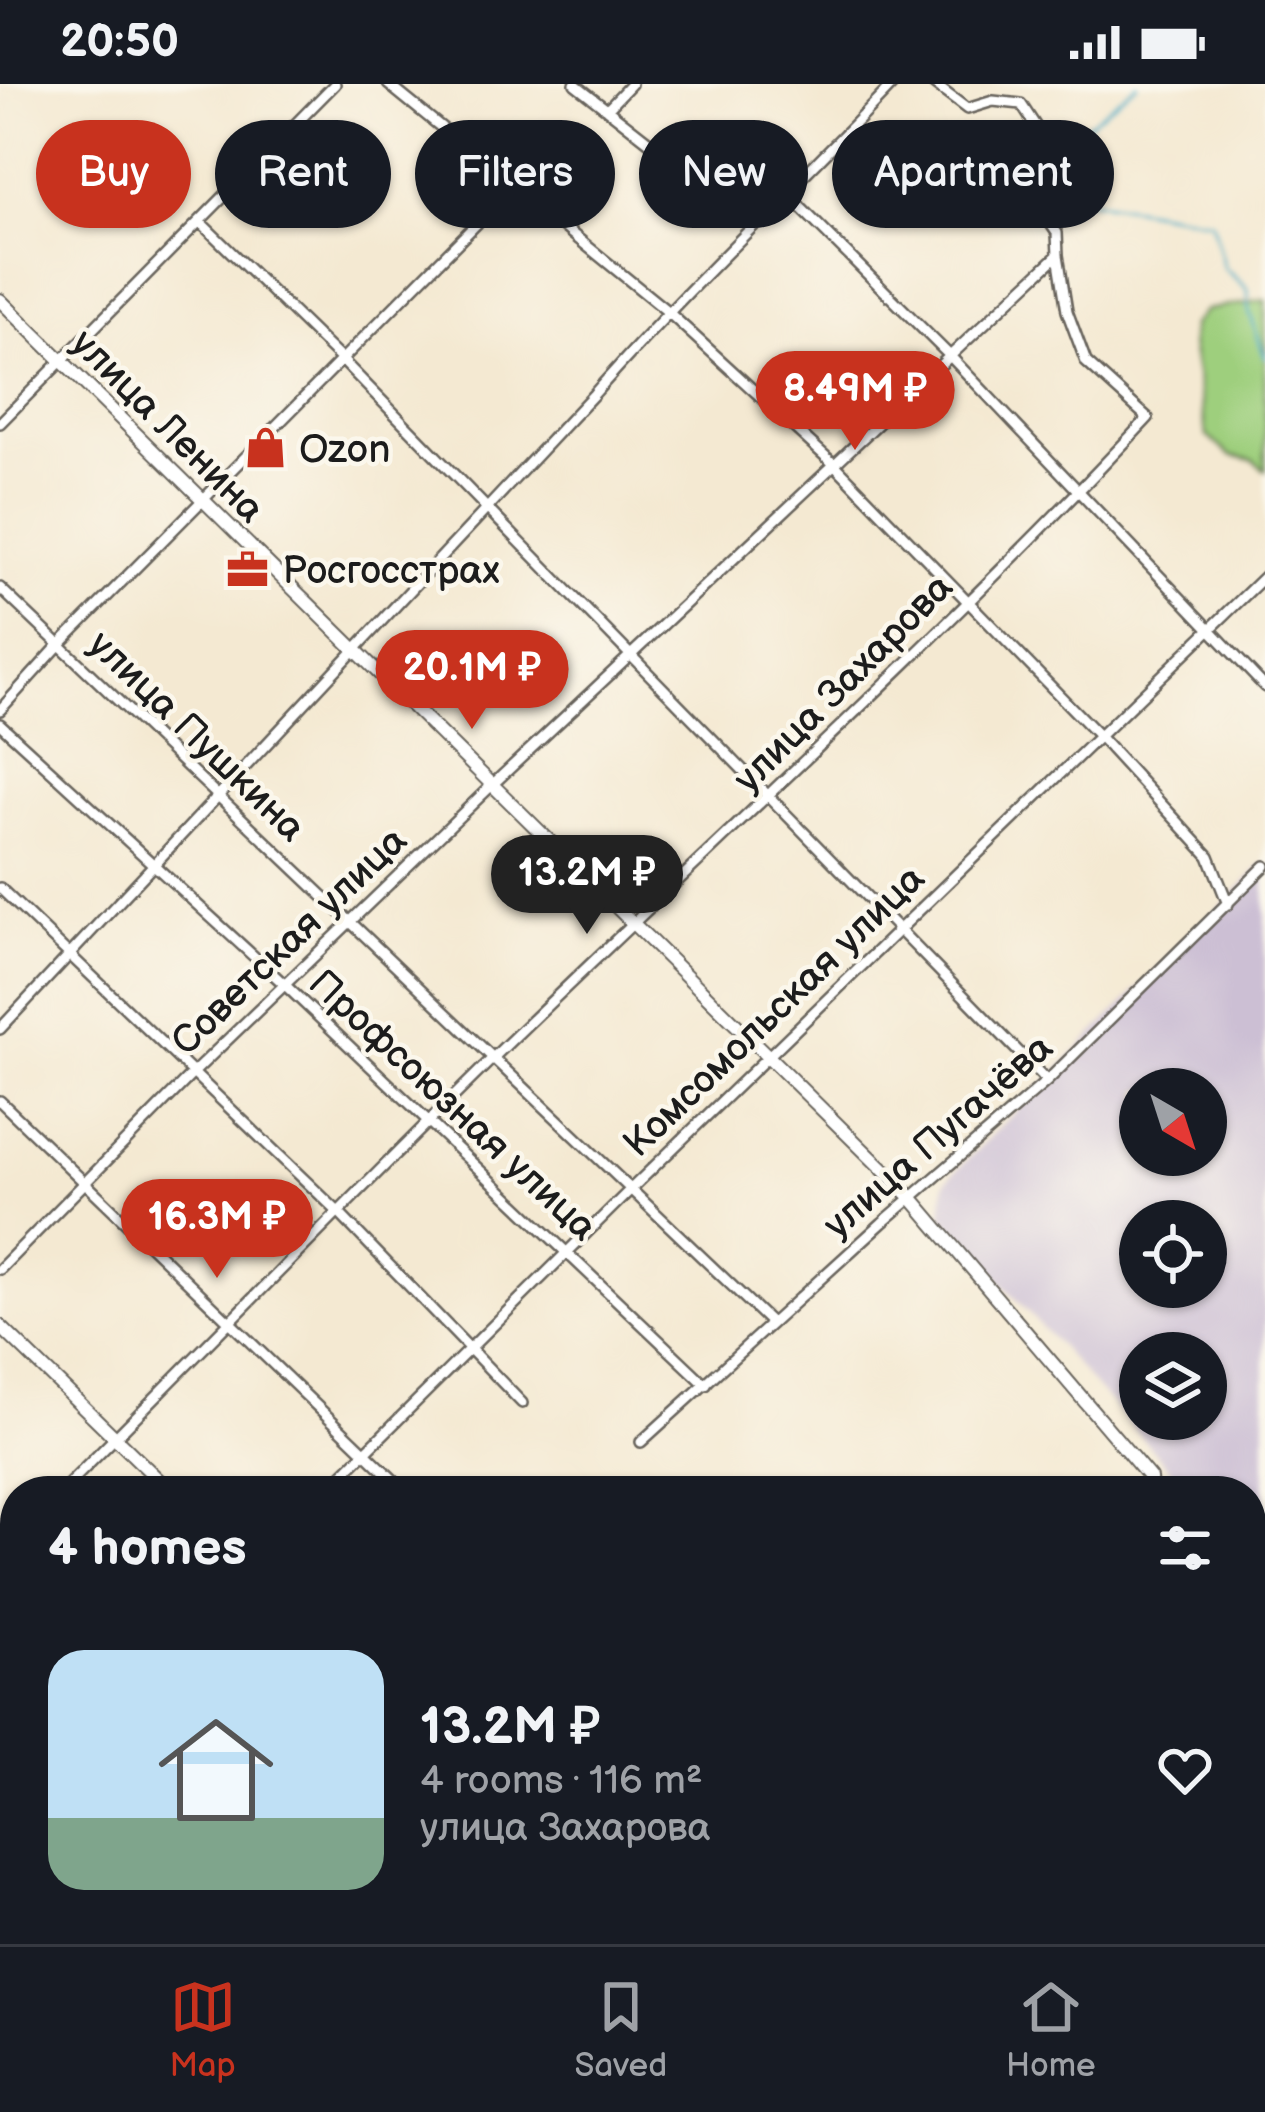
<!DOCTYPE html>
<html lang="en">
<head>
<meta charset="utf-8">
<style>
  body { margin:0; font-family:"Balsamiq Sans",sans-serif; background:#242831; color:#f1f3f6; height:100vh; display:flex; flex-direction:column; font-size:45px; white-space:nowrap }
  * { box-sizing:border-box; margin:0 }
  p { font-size:39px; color:#9ea1a6 }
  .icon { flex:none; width:66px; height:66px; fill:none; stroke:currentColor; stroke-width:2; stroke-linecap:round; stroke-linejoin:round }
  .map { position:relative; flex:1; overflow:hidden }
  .panel { position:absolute; left:0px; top:1392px; width:1266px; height:468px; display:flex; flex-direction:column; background:#171b24; border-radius:48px 48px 0 0; box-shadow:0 3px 9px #0004 }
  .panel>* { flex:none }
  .guide { position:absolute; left:36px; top:36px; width:1194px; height:108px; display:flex; gap:24px }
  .needle { width:78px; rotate:141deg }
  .buttons { position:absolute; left:1119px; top:984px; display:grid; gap:24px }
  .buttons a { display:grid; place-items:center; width:108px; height:108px; border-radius:50%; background:#171b24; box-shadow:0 3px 9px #0004; font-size:60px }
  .price { position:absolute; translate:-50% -102px; padding:0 27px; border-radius:42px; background:#c8321e; color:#fff; font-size:39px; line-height:78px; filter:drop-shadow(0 3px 6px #0008) }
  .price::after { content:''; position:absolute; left:50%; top:72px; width:36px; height:27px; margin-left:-18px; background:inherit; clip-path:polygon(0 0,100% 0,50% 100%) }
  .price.active { background:#222; color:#fff }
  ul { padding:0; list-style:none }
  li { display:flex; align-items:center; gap:36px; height:300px; padding:0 48px }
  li+li { border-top:3px solid #363941 }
  li span { display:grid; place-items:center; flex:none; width:336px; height:240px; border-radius:36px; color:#555 }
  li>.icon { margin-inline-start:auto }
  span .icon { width:144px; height:144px; fill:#fffc; stroke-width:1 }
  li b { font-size:51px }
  h2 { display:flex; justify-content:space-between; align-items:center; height:144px; padding:0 48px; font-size:51px }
  .pill { padding:0 42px; border-radius:54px; background:#171b24; box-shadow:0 3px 9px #0004; font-size:42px; line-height:108px }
  .pill.active { background:#c8321e; color:#fff }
  .status { display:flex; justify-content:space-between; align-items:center; height:84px; padding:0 60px; background:#171b24; direction:ltr }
  .status svg { height:33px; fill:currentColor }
  .dock { display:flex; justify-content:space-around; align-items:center; height:168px; border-top:3px solid #363941; background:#171b24; font-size:33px; color:#9ea1a6 }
  .dock a { display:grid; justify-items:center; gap:6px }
  .dock .active { color:#c8321e }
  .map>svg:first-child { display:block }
</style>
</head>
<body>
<div class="status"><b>20:50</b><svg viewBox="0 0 49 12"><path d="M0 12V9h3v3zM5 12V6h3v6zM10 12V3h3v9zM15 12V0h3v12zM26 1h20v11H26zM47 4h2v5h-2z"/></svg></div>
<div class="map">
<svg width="1265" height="1860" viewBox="0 0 1265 1860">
  <rect width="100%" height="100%" fill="#fbf7ec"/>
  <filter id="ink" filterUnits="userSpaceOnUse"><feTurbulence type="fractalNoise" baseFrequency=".00833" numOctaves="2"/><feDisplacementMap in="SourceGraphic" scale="24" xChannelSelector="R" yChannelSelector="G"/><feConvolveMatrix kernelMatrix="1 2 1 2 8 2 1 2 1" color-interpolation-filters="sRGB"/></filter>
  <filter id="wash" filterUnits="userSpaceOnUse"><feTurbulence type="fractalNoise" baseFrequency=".004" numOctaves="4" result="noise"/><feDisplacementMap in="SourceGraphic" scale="48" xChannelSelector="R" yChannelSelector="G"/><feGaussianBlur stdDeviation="2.7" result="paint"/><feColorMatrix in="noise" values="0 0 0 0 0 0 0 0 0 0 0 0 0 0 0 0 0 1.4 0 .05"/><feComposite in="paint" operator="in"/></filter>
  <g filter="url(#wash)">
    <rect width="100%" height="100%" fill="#f4e9d2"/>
    <path fill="#ccbfd4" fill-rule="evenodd" d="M1265 778V1490L1251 1475V1407H1190L942 1133 945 1098ZM1140 1005H1206V1071H1140ZM1140 1137H1206V1203H1140ZM1140 1269H1206V1335H1140Z
      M202 1845H576L577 1847 563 1860H187Z"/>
    <path fill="#9ecf7d" stroke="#5d764c" stroke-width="3" d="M1265 216V386L1253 376 1230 371 1207 352 1191 260 1192 241 1206 226Z"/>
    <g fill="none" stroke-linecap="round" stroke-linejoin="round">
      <path stroke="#47acc6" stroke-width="3" d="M1137 0 1086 41 1075 90 1087 116 1211 137 1224 184 1248 205 1249 227 1265 274"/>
    </g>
  </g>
  <g filter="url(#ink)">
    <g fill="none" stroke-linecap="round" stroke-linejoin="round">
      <defs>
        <path id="street" d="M388 0 667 227 835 381 1099 652 1209 772 1228 820
          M575 0 753 139
          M608 24 631 0
          M788 111 950 272 1265 603
          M200 138 341 275 1047 997
          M0 339 335 0
          M0 504 770 1238
          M0 626 60 560 513 103
          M0 640 285 901 706 1301
          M0 804 336 1126 522 1319
          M0 945 594 310C689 202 793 105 893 0
          M0 1017 405 1407
          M0 1185 193 989 492 701 1058 171 1057 149 1027 105 1031 86 1044 64 1042 52 1021 20 993 17 967 25 934 0
          M641 1358 882 1139 1047 997 1265 782
          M62 1407C208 1261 351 1113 498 969 715 758 941 555 1148 334L1086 278 1067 227 1058 171
          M326 1407 630 1106 1265 492
          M0 1469 15 1454
          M1251 1508 1265 1525
          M0 1541 15 1556
          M0 1730 15 1714
          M1251 1756 1265 1775
          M1251 1817 1265 1836
          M1097 1845 1108 1860
          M959 1860 965 1845"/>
        <path id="secondary" d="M0 216 911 1113 1150 1394 1151 1407
          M0 1242 170 1407
          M604 1845 618 1860"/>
      </defs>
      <use href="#street" stroke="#68645c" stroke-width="14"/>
      <use href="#secondary" stroke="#68645c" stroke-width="16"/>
      <use href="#street" stroke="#fff" stroke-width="9"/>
      <use href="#secondary" stroke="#fff" stroke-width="12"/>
    </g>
  </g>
  <defs>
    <symbol id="shop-bare" viewBox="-9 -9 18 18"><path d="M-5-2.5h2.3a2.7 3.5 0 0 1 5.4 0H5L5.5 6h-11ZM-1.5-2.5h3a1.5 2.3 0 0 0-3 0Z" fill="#c8321e" stroke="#fbf7ec" stroke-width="2.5" paint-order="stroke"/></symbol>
    <symbol id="office-bare" viewBox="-9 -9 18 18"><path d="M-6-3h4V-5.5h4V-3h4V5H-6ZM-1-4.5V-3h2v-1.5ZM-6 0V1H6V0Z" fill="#c8321e" stroke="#fbf7ec" stroke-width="2.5" paint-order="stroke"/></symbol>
  </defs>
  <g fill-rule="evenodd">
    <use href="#shop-bare" x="236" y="334" width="59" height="59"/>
    <use href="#office-bare" x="218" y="456" width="59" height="59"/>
  </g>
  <g text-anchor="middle" stroke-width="9" stroke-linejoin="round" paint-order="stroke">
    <g font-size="39" fill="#1c1c1c" stroke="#fbf7ec">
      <text transform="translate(169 341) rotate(45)" y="14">улица Ленина</text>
      <text transform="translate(842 598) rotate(-45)" y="14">улица Захарова</text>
      <text transform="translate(198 651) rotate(44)" y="14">улица Пушкина</text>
      <text transform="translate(288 856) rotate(-44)" y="14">Советская улица</text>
      <text transform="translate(773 926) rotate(-44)" y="14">Комсомольская улица</text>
      <text transform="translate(454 1020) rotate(43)" y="14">Профсоюзная улица</text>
      <text transform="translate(937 1051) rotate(-41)" y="14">улица Пугачёва</text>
    </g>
    <g font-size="39" fill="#1c1c1c" stroke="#fbf7ec" text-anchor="start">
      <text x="299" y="378">Ozon</text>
      <text x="282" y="499">Росгосстрах</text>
    </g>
  </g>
</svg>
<div class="buttons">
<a><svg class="needle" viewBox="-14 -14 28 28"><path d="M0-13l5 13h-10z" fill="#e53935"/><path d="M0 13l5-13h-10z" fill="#9ea1a6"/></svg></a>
<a><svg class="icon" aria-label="locate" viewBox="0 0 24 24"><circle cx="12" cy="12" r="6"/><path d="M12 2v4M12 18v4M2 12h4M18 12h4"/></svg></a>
<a><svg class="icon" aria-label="layers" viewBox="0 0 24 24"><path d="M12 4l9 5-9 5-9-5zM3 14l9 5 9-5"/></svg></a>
</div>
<b class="price" style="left:855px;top:369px">8.49M ₽</b>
<b class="price" style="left:472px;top:648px">20.1M ₽</b>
<b class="price active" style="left:587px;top:853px">13.2M ₽</b>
<b class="price" style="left:217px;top:1197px">16.3M ₽</b>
<div class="guide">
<a class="pill active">Buy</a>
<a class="pill">Rent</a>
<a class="pill">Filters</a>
<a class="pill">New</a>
<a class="pill">Apartment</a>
</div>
<section class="panel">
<h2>4 homes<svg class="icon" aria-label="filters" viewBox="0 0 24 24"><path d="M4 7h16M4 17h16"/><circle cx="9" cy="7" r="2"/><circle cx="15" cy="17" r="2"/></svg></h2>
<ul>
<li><span style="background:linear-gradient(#bfe0f5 70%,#7fa58c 0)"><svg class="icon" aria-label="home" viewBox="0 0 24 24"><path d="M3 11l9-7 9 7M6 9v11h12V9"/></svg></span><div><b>13.2M ₽</b><p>4 rooms · 116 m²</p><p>улица Захарова</p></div><svg class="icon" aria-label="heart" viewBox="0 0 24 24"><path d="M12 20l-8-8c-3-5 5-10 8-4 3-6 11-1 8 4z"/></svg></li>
</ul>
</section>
</div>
<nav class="dock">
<a class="active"><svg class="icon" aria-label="map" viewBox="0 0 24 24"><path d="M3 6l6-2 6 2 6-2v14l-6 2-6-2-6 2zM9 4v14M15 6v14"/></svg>Map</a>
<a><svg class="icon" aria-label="saved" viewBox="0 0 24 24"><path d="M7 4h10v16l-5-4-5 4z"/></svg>Saved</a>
<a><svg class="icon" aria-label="home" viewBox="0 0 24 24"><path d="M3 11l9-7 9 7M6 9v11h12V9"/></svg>Home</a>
</nav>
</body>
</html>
